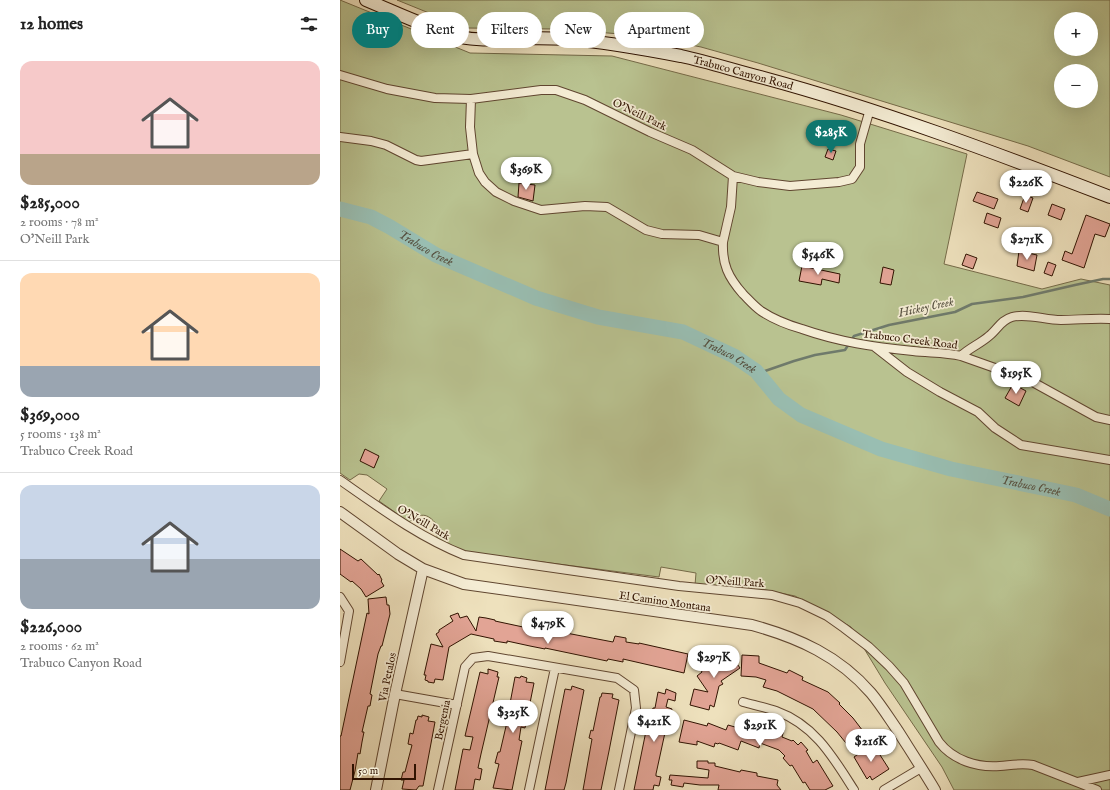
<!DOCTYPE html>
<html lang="en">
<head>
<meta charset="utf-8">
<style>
  body { margin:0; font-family:"IM FELL English",serif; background:#f2f2f2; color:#222; height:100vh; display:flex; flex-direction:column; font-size:15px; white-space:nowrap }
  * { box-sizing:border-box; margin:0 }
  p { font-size:13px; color:#767676 }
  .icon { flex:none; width:22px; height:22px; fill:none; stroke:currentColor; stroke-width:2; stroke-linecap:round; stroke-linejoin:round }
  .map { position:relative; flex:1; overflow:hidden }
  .sheet { display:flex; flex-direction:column; background:#fff; width:340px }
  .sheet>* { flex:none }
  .hud { position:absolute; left:12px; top:12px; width:380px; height:36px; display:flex; gap:8px }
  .tools { position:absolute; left:714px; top:12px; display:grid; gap:8px }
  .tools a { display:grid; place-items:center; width:44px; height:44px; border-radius:50%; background:#fff; box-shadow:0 4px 16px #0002; font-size:20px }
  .scale { position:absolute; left:12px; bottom:10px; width:64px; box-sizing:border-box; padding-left:4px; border:2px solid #311301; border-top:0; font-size:11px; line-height:14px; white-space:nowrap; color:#311301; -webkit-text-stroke:3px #f4ecd4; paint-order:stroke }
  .price { position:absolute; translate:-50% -34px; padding:0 9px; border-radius:14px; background:#fff; color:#222; font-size:13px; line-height:26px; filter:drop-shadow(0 1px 2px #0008) }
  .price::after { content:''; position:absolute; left:50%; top:24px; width:12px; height:9px; margin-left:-6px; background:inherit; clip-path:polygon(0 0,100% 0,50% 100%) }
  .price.selected { background:#0f766e; color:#fff }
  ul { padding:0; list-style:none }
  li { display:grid; align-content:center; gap:8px; height:212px; padding:0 20px }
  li+li { border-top:1px solid #e0e0e0 }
  li span { display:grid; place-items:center; height:124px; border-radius:12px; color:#555 }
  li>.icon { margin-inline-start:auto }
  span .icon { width:72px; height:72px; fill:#fffc; stroke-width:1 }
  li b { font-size:17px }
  h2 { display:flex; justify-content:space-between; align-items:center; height:48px; padding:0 20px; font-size:17px }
  .pill { padding:0 14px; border-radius:18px; background:#fff; box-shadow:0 4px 16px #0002; font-size:14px; line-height:36px }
  .pill.selected { background:#0f766e; color:#fff }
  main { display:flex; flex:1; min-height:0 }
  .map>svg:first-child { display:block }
</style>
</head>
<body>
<main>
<section class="sheet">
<h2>12 homes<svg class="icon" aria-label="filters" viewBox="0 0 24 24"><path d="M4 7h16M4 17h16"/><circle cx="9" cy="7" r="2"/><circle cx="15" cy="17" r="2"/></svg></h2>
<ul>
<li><span style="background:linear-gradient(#f6c9c9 75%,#b9a48a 0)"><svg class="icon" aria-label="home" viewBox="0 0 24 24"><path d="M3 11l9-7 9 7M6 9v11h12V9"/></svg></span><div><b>$285,000</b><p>2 rooms · 78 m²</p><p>O'Neill Park</p></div></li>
<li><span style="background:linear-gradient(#ffd9b3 75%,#9aa5b1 0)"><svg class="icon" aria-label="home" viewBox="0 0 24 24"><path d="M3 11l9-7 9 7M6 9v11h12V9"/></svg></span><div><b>$369,000</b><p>5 rooms · 138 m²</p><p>Trabuco Creek Road</p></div></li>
<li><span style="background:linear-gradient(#c9d6e8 60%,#9aa5b1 0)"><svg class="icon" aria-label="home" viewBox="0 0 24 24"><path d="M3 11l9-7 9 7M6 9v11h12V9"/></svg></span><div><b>$226,000</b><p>2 rooms · 62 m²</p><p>Trabuco Canyon Road</p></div></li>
</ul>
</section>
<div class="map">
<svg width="770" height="790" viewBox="0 0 770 790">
  <rect width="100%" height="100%" fill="#eee1bd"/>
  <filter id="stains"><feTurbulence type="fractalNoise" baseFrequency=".005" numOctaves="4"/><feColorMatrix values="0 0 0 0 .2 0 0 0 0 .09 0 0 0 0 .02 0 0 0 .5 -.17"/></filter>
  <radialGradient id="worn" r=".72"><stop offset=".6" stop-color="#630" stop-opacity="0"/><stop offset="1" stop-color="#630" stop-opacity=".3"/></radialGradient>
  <path fill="#b9c290" stroke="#756a48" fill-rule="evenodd" d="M0 0 130 53 272 56 501 115 627 154 604 264 702 289 741 279 770 285V790H614L602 767 545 683 511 627 455 596 411 587 355 585 356 573 321 567 319 577 125 552 97 539V525C87 512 80 513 69 522L39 501 47 489 27 475 19 474 10 480 0 473Z
    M57 0H770V177L688 146 418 63 361 47 305 36 268 33 214 29 126 28ZM721 19H751V49H721ZM721 71H751V101H721Z"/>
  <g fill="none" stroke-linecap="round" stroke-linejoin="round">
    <path stroke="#6f7a6b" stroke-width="2.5" d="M416 371H425L454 361 475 355 505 350 514 336 549 325 615 312 632 304 683 297 735 285 763 279H770"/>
    <path stroke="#99beb2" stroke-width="15" id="s1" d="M0 209 31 217 50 227 96 255 196 298 258 317 343 332 394 356 416 371 439 399 461 415 541 449 611 469 736 495 770 509"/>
  </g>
  <path fill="#e2a495" stroke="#311301" d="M488 149 496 151 493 160 485 157Z
    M179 183 195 185 193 201 178 197Z
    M637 192 658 199 654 209 633 201Z
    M685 195 693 198 688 212 680 209Z
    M712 204 725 209 721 220 708 215Z
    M647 213 661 218 658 228 644 223Z
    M746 215 770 224 765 237 755 234 744 268 722 260 725 251 732 254Z
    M702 232 709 234 707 241 700 239Z
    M679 251 697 255 694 271 677 266Z
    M626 254 637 258 633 269 622 265Z
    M708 262 716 265 712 276 704 273Z
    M462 266 500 274 499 283 482 279 481 285 459 281Z
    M543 267 554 270 551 285 540 283Z
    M673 384 686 391 679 406 665 398Z
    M25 449 39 456 34 468 20 461Z
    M0 549 18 561 21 559 38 575 39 574 42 580 41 581 44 586 26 597 21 589 12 581 11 582 0 574Z
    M46 597 47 605H49L50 614 42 646H41L38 654 30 694 32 695 30 706H28L22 732H24L22 742 20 754 18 753 15 771 10 790H0V736H1L27 613 29 614 28 599Z
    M118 613 120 618 127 616 136 631 139 617 146 618 155 620V621L183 627H196L221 633V632L273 642 275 636 286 638V642L299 644V643L348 654 344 673 283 659V662L268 659 267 661 205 648V649L190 646 167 641V643L154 641V639L131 634 109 647 103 680 95 679 94 683 88 682V681L85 680 86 675H84L91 644 103 647 96 634 99 632V630L113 621 110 616Z
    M386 648 400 668 381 681 383 684 379 686 374 707 370 705 369 710 350 705 354 689 368 692 357 676 362 672 361 670 374 661 372 657Z
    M402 655 419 656V663L447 673 449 670 463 677 462 680 488 692 500 703 499 704 513 718 526 735 510 748 497 732 473 709 437 691 423 687 426 680 416 677 401 676Z
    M148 669 158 672 157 677H159L141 754 138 768 142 769 140 780 135 779 133 790H115L123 749 130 750 133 737 125 736 140 672 148 674Z
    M181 676 187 678 186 682 194 683 185 728 181 727 179 740 182 741 172 790 153 788 159 764 155 763 158 752H160L167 722 164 721 166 713 168 714 175 677 180 678Z
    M232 686 244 690 226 783 224 790H205L225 689 231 690Z
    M326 689 336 693 335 701 328 699 326 707 332 709 328 728H326L316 774V776L321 777 319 786 314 785 313 790H294L306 731H308L313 708H315L318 692 325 694Z
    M262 693 273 694 272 698 279 700 269 751 261 790H243L252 739 249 738 251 730 253 731 260 697H261Z
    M82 715 89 717 88 721 95 722 83 786H79L76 790 62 789 64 780H61L63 772H65L72 745 68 744 70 733 73 734 76 720H77L78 716 82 717Z
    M344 720 367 726 368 723 386 730 388 725 395 727 396 724 408 728 410 724 414 725 415 721 444 730 442 737 452 741 453 740 458 745 461 742 468 750 466 751 473 763 477 760 493 786 485 790H470L465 782 463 783 452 765 450 766 443 758 445 756 439 750 420 743 419 748 401 741 398 750 379 743 378 744 375 743 374 747 357 741V745L339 742Z
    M533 744 549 769 532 780 530 776 527 779 514 757Z
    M357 761H368V763H375V766L400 772 401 770 417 773V776L438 780 437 785 441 790H378L379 785H360L344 783 343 787 331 785 332 780H329L330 775 368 778 369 770 357 768Z"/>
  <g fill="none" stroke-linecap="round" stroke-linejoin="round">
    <defs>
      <path id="minor" d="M0 75 47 89 95 98 131 99 201 90H216L245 100 310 132 352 150 393 176 418 182 450 186 499 182 512 179 520 167V144L530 109
        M131 99 130 127 133 154 139 173 145 182 156 192 174 201 201 210 245 206 267 207 306 230 322 234 359 235 383 242C382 264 388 277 403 294 409 300 414 306 421 311 433 319 448 325 462 329 499 342 534 347 573 351 589 353 605 352 621 356L689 380 756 417 770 420
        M0 137 31 141 46 145 76 160 81 161 133 154
        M383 242 391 207 393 176
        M535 347 567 372 600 392 638 412 655 428 681 445 770 460
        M621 356C629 348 640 344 649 336 657 330 661 320 672 317 687 313 705 320 721 320 737 320 753 318 770 319
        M0 480C40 508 79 537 124 555L339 586 432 595 460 603 487 616 504 628 529 647 549 666 564 683 599 742C613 760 637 768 660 766 672 765 681 763 693 765L757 790
        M0 597 9 611 0 662
        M55 694 117 705
        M403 702C414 705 425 707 436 711 475 725 493 757 514 790
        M738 782 770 775
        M98 790 125 667 133 658 148 656 277 678 294 690 296 708 279 790
        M189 790 215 668
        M544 790 581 768"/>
      <path id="tertiary" d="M0 512 58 554 83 569 124 584 412 625C459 638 499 656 531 693 541 705 549 718 558 731 570 750 583 770 595 790
        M36 790 55 694 83 569"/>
      <g id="secondary">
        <path id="s2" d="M26 0C57 13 88 28 120 37 138 41 156 39 174 38 192 38 211 38 229 39 266 42 304 49 341 56 369 62 396 71 424 78 542 110 656 153 770 197"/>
      </g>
    </defs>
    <use href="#minor" stroke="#604630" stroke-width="10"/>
    <use href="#tertiary" stroke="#604630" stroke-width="12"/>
    <use href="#secondary" stroke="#311301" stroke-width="14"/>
    <use href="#minor" stroke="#f4ecd4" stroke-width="8"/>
    <use href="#tertiary" stroke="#f4ecd4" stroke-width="10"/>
    <use href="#secondary" stroke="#f4ecd4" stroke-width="12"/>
  </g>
  <g text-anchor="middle" stroke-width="3.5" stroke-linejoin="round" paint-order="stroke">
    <g font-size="11" fill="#311301" stroke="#f4ecd4">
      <text dy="4" stroke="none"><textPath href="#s2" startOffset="388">Trabuco Canyon Road</textPath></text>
      <text transform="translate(300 114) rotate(26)" y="4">O'Neill Park</text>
      <text transform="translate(570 339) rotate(7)" y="4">Trabuco Creek Road</text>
      <text transform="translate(84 522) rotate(30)" y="4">O'Neill Park</text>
      <text transform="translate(395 581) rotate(4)" y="4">O'Neill Park</text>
      <text transform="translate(325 601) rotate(8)" y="4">El Camino Montana</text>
      <text transform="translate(47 677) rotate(-78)" y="4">Via Petalos</text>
      <text transform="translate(102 720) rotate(-78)" y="4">Bergenia</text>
    </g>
    <g font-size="12" font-style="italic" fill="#554f3f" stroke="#f4ecd4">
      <text dy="4" stroke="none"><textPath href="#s1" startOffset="95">Trabuco Creek</textPath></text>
      <text transform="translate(586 307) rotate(-12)" y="4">Hickey Creek</text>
      <text dy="4" stroke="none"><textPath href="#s1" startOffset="419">Trabuco Creek</textPath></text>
      <text dy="4" stroke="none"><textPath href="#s1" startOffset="755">Trabuco Creek</textPath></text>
    </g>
  </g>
  <rect width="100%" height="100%" filter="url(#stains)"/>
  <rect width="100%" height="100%" fill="url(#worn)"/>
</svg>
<div class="tools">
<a>+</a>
<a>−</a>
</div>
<div class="scale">50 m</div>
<b class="price selected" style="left:491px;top:154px">$285K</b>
<b class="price" style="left:186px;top:191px">$369K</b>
<b class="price" style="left:686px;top:204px">$226K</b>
<b class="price" style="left:687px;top:261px">$271K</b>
<b class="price" style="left:478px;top:276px">$546K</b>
<b class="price" style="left:676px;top:395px">$195K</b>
<b class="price" style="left:208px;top:645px">$479K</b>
<b class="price" style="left:374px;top:679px">$297K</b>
<b class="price" style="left:173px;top:734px">$325K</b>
<b class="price" style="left:314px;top:743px">$421K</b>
<b class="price" style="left:420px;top:747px">$291K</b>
<b class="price" style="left:531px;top:763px">$216K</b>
<div class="hud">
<a class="pill selected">Buy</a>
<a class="pill">Rent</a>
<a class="pill">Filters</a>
<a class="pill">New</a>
<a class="pill">Apartment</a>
</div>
</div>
</main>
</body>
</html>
